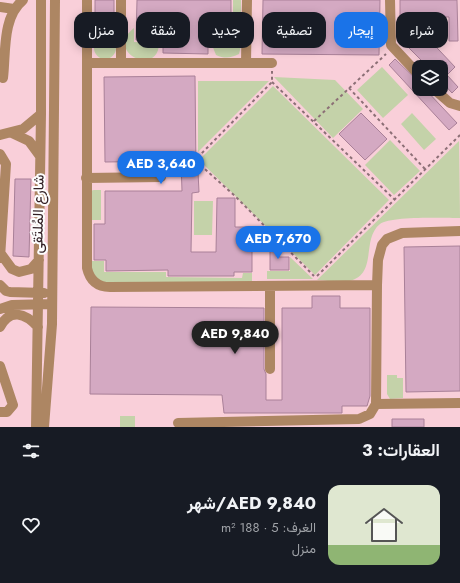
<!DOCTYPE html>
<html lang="ar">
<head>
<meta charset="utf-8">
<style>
  body { margin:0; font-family:Jost,Vazirmatn,sans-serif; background:#242831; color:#f1f3f6; direction:rtl; height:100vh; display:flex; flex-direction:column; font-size:15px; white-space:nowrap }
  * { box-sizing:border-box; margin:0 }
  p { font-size:13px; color:#9ea1a6 }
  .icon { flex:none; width:22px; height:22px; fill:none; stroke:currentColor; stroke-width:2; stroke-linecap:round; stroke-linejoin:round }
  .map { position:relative; height:427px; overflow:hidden; direction:ltr }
  .sheet { display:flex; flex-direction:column; background:#171b24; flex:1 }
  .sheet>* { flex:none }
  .guide { position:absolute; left:12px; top:12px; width:436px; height:36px; direction:rtl; display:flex; gap:8px }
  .buttons { position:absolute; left:412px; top:60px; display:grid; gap:8px }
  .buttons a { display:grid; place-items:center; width:36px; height:36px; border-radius:8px; background:#171b24; box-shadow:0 2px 10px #0003; font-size:20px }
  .price { position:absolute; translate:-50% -34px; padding:0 9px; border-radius:14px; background:#1a73e8; color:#fff; font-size:13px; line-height:26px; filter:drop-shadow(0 1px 2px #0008) }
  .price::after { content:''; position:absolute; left:50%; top:24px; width:12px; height:9px; margin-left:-6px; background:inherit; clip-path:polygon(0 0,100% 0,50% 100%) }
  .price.active { background:#222; color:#fff }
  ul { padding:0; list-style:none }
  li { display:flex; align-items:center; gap:12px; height:100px; padding:0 20px }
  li+li { border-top:1px solid #363941 }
  li span { display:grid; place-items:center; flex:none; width:112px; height:80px; border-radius:12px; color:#555 }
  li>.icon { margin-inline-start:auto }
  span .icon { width:48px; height:48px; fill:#fffc; stroke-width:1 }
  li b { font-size:17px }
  h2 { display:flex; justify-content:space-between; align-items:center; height:48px; padding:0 20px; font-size:17px }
  .chip { padding:0 14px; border-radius:12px; background:#171b24; box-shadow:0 2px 10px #0003; font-size:14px; line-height:36px }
  .chip.active { background:#1a73e8; color:#fff }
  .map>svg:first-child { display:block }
</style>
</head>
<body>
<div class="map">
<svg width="460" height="427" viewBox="0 0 460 427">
  <rect width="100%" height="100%" fill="#f9cfd9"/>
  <path fill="#c4d2a9" d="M233 0H241V46L239 54C231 58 225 59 216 55L212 45H233Z
    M134 28V42L159 43C159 78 103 52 134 28Z
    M94 48a11 11 0 1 1 22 0a11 11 0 1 1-22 0Z
    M382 67 408 95 383 118 357 90Z
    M274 77 335 80 363 109 333 138Z
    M198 81H269L198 152Z
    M273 86 389 200 315 275 199 160Z
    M412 113 436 139 424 150 401 124Z
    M390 140 420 171 394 195 365 165Z
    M459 141 460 218C445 218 390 216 380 224 360 240 380 277 345 282 336 283 325 280 317 280Z
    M94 190H101V220H89L90 191Z
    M194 201H213L212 235H194Z
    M290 257 313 279H267V271H290Z
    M87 261H104V272H166V277L242 278 243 273H252V283L98 282Z
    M387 375H397V378H403V398L390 399 387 394Z
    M120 416H135V427H120Z"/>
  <path fill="#d4a9c2" stroke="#a98098" d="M95 0H114V31L95 34Z
    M137 0H231V42H208V54L163 53V41L136 40Z
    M263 0H380L379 55 262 54Z
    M400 0H457L458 41H449V17L407 16 455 67 447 75 458 87 452 93 441 81V67H428L403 42 412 34 400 22Z
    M395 59 419 82V89H425L457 123 449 130 389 65Z
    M195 76 196 172H198L199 192 192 193 191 252H216L217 198H235V227H252V272H234V276H168V270L106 271V260H94V224H105V191H182L181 161 105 162 104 77Z
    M361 113 387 139 365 160 339 134Z
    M15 179H31L29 257 13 256Z
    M270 246 279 247V257H289V270H270Z
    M460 246V391L406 392 404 247Z
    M312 296H340V308H370V396L367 406H342V413H224L222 395 90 394 91 307 264 308V369L266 374V400H282V308H312Z
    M392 419H424V427H392Z"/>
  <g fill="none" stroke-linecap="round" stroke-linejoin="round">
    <path stroke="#8c6f76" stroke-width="2" stroke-dasharray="3 3" stroke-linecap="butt" d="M272 82 394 199
      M349 88 425 169
      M314 121 386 54
      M198 163 197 158 272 82V71
      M168 170 174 164 198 163 236 197 314 276
      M317 276 460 135"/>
    <path stroke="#ad8663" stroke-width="10" d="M87 0V268C90 281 98 287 110 287L377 285
      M121 0V63
      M390 0 391 45 419 75
      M0 7 14 9
      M87 63H272
      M246 63 247 0
      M3 78C6 53 2 17 23 0
      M434 89 450 103 460 106
      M12 133 29 141 40 156
      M0 135 23 129 41 114
      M0 154 6 164 0 258
      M86 178 161 177
      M1 254 12 269 19 272 31 269 39 260
      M0 285 6 291 10 292 44 293
      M270 286V369
      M0 309 12 305 52 304
      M0 327C10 308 25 313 38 327
      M0 366 13 405 7 412H0
      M376 404 460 403
      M178 423 359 419 370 414 376 404 377 285 378 260 382 245 387 239 402 233 460 231
      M36 427 41 114V0
      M44 427 52 324 55 0"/>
  </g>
  <g text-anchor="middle" stroke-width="4" stroke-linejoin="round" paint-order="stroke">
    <g font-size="15" fill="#311e23" stroke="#fdfdfd">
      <text transform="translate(38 214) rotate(-89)" y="5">شارع المُلتَقى</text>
    </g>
  </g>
</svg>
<div class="buttons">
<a><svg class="icon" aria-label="layers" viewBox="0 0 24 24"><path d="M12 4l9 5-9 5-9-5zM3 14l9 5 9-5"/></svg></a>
</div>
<b class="price" style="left:161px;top:185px">AED 3,640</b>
<b class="price" style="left:278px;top:260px">AED 7,670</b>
<b class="price active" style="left:235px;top:355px">AED 9,840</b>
<div class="guide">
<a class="chip">شراء</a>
<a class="chip active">إيجار</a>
<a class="chip">تصفية</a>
<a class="chip">جديد</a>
<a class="chip">شقة</a>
<a class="chip">منزل</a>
</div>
</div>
<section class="sheet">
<h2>العقارات: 3<svg class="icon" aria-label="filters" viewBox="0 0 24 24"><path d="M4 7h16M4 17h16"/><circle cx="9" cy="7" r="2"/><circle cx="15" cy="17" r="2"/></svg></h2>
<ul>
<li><span style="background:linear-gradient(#dfe7d0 75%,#8fb573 0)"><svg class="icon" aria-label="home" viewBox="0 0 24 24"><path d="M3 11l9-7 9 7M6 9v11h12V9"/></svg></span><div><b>AED 9,840/شهر</b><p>الغرف: 5 · 188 m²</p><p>منزل</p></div><svg class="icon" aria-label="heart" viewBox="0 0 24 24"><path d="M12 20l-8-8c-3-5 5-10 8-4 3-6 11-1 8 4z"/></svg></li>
</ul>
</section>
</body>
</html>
